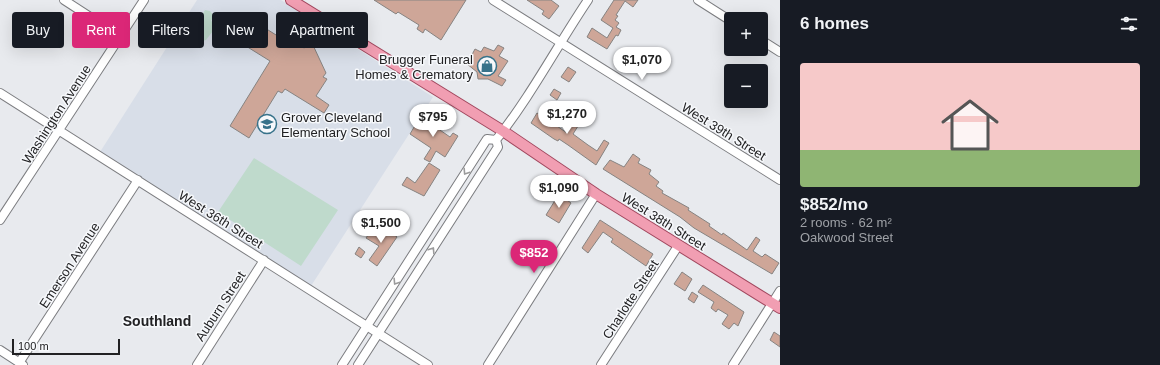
<!DOCTYPE html>
<html lang="en">
<head>
<meta charset="utf-8">
<style>
  body { margin:0; font-family:Helvetica,sans-serif; background:#20242c; color:#f1f3f6; height:100vh; display:flex; flex-direction:column; font-size:15px; white-space:nowrap }
  * { box-sizing:border-box; margin:0 }
  p { font-size:13px; color:#9ea1a6 }
  .icon { flex:none; width:22px; height:22px; fill:none; stroke:currentColor; stroke-width:2; stroke-linecap:round; stroke-linejoin:round }
  .map { position:relative; flex:1; overflow:hidden }
  .sheet { display:flex; flex-direction:column; background:#171b24; width:380px }
  .sheet>* { flex:none }
  .banner { position:absolute; left:12px; top:12px; width:380px; height:36px; display:flex; gap:8px }
  .tools { position:absolute; left:724px; top:12px; display:grid; gap:8px }
  .tools a { display:grid; place-items:center; width:44px; height:44px; border-radius:4px; background:#171b24; box-shadow:0 4px 16px #0002; font-size:20px }
  .scale { position:absolute; left:12px; bottom:10px; width:108px; box-sizing:border-box; padding-left:4px; border:2px solid #212123; border-top:0; font-size:11px; line-height:14px; white-space:nowrap; color:#212123; -webkit-text-stroke:3px #f6f8fb; paint-order:stroke }
  .price { position:absolute; translate:-50% -34px; padding:0 9px; border-radius:14px; background:#fff; color:#222; font-size:13px; line-height:26px; filter:drop-shadow(0 1px 2px #0008) }
  .price::after { content:''; position:absolute; left:50%; top:24px; width:12px; height:9px; margin-left:-6px; background:inherit; clip-path:polygon(0 0,100% 0,50% 100%) }
  .price.selected { background:#db2777; color:#fff }
  ul { padding:0; list-style:none }
  li { display:grid; align-content:center; gap:8px; height:212px; padding:0 20px }
  li+li { border-top:1px solid #363941 }
  li span { display:grid; place-items:center; height:124px; border-radius:4px; color:#555 }
  li>.icon { margin-inline-start:auto }
  span .icon { width:72px; height:72px; fill:#fffc; stroke-width:1 }
  li b { font-size:17px }
  h2 { display:flex; justify-content:space-between; align-items:center; height:48px; padding:0 20px; font-size:17px }
  .pill { padding:0 14px; border-radius:4px; background:#171b24; box-shadow:0 4px 16px #0002; font-size:14px; line-height:36px }
  .pill.selected { background:#db2777; color:#fff }
  main { display:flex; flex:1; min-height:0 }
  .map>svg:first-child { display:block }
</style>
</head>
<body>
<main>
<div class="map">
<svg width="780" height="365" viewBox="0 0 780 365">
  <rect width="100%" height="100%" fill="#e8eaee"/>
  <path fill="#d8dee8" d="M197 0H281L433 97 311 286 100 152Z"/>
  <path fill="#bfdacc" d="M205 10 210 11 214 16 211 21 216 24V27L206 40 199 42 196 40 193 33 197 24 200 23 199 20Z
    M254 158 338 210 301 266 218 212Z"/>
  <path fill="#cea698" stroke="#868381" d="M374 0H466L441 40 425 29 423 33 417 29 419 25 398 12 396 14Z
    M527 0H551L559 6 549 19 542 14 544 11Z
    M614 0H638L633 7 625 1 616 15 618 16 615 20 619 23 616 27 621 30 618 36 616 35 607 49 587 37 592 28 607 38 613 28 601 20Z
    M249 18 292 45 294 41 304 48 312 43 326 73 323 77 327 79 316 96 329 105 324 113 285 89 282 93 278 91 249 138 230 126 270 61 233 38 241 24 244 26Z
    M498 45 504 48 499 56 508 61 498 76 506 80 502 86 488 79H478L477 72 467 64 475 49 481 52 484 47 494 51Z
    M568 67 576 72 569 82 561 77Z
    M554 89 561 93 557 100 550 95Z
    M551 106 563 116 557 126 567 133 575 120 580 123 573 134 588 145 597 151 604 140 609 143 596 165 568 145 559 139 558 141 554 139 531 123 537 113 544 117Z
    M420 117 438 126 437 128 450 137 453 133 458 136 445 157 436 151 430 162 424 159 431 148 410 134Z
    M633 154 640 159 638 163 651 170 649 174 659 182 656 186 663 191 662 193 689 208 688 210 710 224 709 226 722 235 723 233 747 250 756 237 760 240 753 251 762 257 765 254 779 263 772 274 694 228 680 217 603 169 610 160 624 167Z
    M429 163 440 170 424 196 402 185 407 177 415 183Z
    M559 194 571 203 559 223 546 215Z
    M600 220 653 254 646 266 611 242 613 239 603 232 588 253 582 248Z
    M373 228 382 234 388 230 397 237 377 266 369 260 379 246 366 238Z
    M359 247 365 252 361 258 355 254Z
    M682 272 692 279 685 291 674 284Z
    M703 285 744 312 738 326 734 323 729 329 722 324 728 315 718 309 716 312 711 308 714 302 698 292Z
    M692 292 698 296 694 303 688 299Z
    M774 332 780 336V347L770 340Z"/>
  <g fill="none" stroke-linecap="round" stroke-linejoin="round">
    <defs>
      <path id="minor" d="M64 0 121 37
        M493 0 780 180
        M698 0 731 21
        M761 40 780 52
        M0 93 428 365
        M496 140C531 96 557 46 588 0
        M0 220 144 0
        M0 350 23 365
        M19 363 138 180
        M197 365 264 260
        M342 365 487 139 496 140
        M358 365 498 147 496 140
        M488 365 596 194
        M601 365 678 246
        M733 365 780 291"/>
      <path id="major" d="M291 0 503 131 596 194 780 308"/>
    </defs>
    <use href="#minor" stroke="#7c7d80" stroke-width="10"/>
    <use href="#major" stroke="#a2485f" stroke-width="12"/>
    <use href="#minor" stroke="#fff" stroke-width="8"/>
    <use href="#major" stroke="#f19eb2" stroke-width="10"/>
  </g>
  <defs><path id="oneway-chevron" d="M-2-3.5L2.5 0L-2 3.5" fill="none" stroke-width="1.6" stroke-linecap="round" stroke-linejoin="round"/></defs>
  <g stroke="#9b9b9c">
    <use href="#oneway-chevron" transform="translate(466 172) rotate(123)"/>
    <use href="#oneway-chevron" transform="translate(432 250) rotate(-57)"/>
    <use href="#oneway-chevron" transform="translate(396 282) rotate(123)"/>
  </g>
  <defs>
    <symbol id="shop-ring" viewBox="-11 -11 22 22"><circle r="9.5" fill="#f6f8fb" stroke="#37728a" stroke-width="1.5"/><path d="M-5-2.5h2.3a2.7 3.5 0 0 1 5.4 0H5L5.5 6h-11ZM-1.5-2.5h3a1.5 2.3 0 0 0-3 0Z" fill="#37728a"/></symbol>
    <symbol id="school-ring" viewBox="-11 -11 22 22"><circle r="9.5" fill="#f6f8fb" stroke="#37728a" stroke-width="1.5"/><path d="M0-5L7-2L0 1L-7-2ZM-4 1L0 2.5L4 1V4Q0 6-4 4Z" fill="#37728a"/></symbol>
  </defs>
  <g fill-rule="evenodd">
    <use href="#shop-ring" x="476" y="55" width="22" height="22"/>
    <use href="#school-ring" x="256" y="113" width="22" height="22"/>
  </g>
  <g text-anchor="middle" stroke-width="3" stroke-linejoin="round" paint-order="stroke">
    <g font-size="13" fill="#212123" stroke="#f6f8fb" text-anchor="end">
      <text x="473" y="64">Brugger Funeral<tspan x="473" dy="15">Homes &amp; Crematory</tspan></text>
      <text x="281" y="122" text-anchor="start">Grover Cleveland<tspan x="281" dy="15">Elementary School</tspan></text>
    </g>
    <g font-size="13" fill="#212123" stroke="#f6f8fb">
      <text transform="translate(56 114) rotate(-57)" y="5">Washington Avenue</text>
      <text transform="translate(724 131) rotate(32)" y="5">West 39th Street</text>
      <text transform="translate(221 219) rotate(32)" y="5">West 36th Street</text>
      <text transform="translate(664 221) rotate(32)" y="5">West 38th Street</text>
      <text transform="translate(69 265) rotate(-57)" y="5">Emerson Avenue</text>
      <text transform="translate(630 299) rotate(-57)" y="5">Charlotte Street</text>
      <text transform="translate(220 306) rotate(-57)" y="5">Auburn Street</text>
    </g>
    <g font-size="14" font-weight="bold" fill="#212123" stroke="#f6f8fb">
      <text x="157" y="326">Southland</text>
    </g>
  </g>
</svg>
<div class="tools">
<a>+</a>
<a>−</a>
</div>
<div class="scale">100 m</div>
<b class="price" style="left:642px;top:81px">$1,070</b>
<b class="price" style="left:567px;top:135px">$1,270</b>
<b class="price" style="left:433px;top:138px">$795</b>
<b class="price" style="left:559px;top:209px">$1,090</b>
<b class="price" style="left:381px;top:244px">$1,500</b>
<b class="price selected" style="left:534px;top:274px">$852</b>
<div class="banner">
<a class="pill">Buy</a>
<a class="pill selected">Rent</a>
<a class="pill">Filters</a>
<a class="pill">New</a>
<a class="pill">Apartment</a>
</div>
</div>
<section class="sheet">
<h2>6 homes<svg class="icon" aria-label="filters" viewBox="0 0 24 24"><path d="M4 7h16M4 17h16"/><circle cx="9" cy="7" r="2"/><circle cx="15" cy="17" r="2"/></svg></h2>
<ul>
<li><span style="background:linear-gradient(#f6c9c9 70%,#8fb573 0)"><svg class="icon" aria-label="home" viewBox="0 0 24 24"><path d="M3 11l9-7 9 7M6 9v11h12V9"/></svg></span><div><b>$852/mo</b><p>2 rooms · 62 m²</p><p>Oakwood Street</p></div></li>
</ul>
</section>
</main>
</body>
</html>
